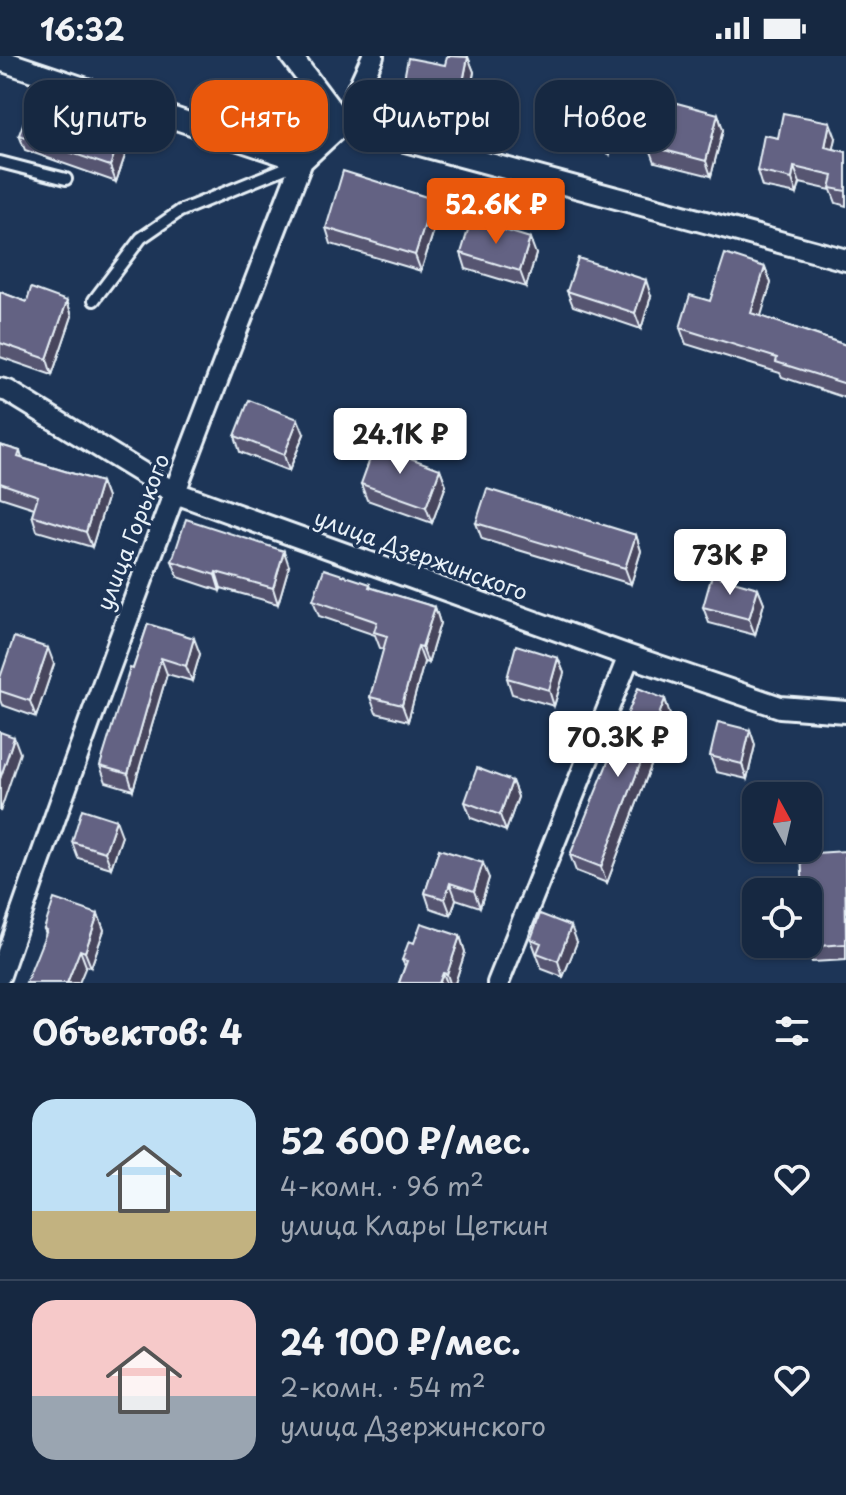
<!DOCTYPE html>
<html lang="ru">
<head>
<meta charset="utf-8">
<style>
  body { margin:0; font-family:"Playpen Sans",sans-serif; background:#23344c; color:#f1f3f6; height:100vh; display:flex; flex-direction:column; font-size:30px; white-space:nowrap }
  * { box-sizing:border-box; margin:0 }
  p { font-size:26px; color:#9ea6b1 }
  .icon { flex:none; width:44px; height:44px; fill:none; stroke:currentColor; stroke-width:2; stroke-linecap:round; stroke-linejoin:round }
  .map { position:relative; height:927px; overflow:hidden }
  .panel { display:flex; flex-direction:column; background:#162841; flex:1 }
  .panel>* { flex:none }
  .banner { position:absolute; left:24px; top:24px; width:798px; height:72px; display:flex; gap:16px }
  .needle { width:52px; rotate:352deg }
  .tools { position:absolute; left:742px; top:726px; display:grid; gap:16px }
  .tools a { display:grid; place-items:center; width:80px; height:80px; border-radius:16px; background:#162841; box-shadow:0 2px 6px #0004,0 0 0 2px #35445a; font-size:40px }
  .price { position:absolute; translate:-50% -68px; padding:0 18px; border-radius:8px; background:#fff; color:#222; font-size:26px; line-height:52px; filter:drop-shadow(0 2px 4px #0008) }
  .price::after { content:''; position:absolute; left:50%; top:48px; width:24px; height:18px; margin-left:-12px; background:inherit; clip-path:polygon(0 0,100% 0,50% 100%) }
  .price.active { background:#ea580c; color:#fff }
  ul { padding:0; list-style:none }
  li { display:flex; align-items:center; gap:24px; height:200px; padding:0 32px }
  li+li { border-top:2px solid #35445a }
  li span { display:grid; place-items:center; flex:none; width:224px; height:160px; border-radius:24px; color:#555 }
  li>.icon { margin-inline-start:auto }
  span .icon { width:96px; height:96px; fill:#fffc; stroke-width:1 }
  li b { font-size:34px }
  h2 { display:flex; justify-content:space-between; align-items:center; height:96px; padding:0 32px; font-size:34px }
  .pill { padding:0 28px; border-radius:24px; background:#162841; box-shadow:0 2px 6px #0004,0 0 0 2px #35445a; font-size:28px; line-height:72px }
  .pill.active { background:#ea580c; color:#fff }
  .status { display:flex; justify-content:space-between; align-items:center; height:56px; padding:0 40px; background:#162841; direction:ltr }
  .status svg { height:22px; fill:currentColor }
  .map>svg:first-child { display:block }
</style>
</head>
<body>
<div class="status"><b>16:32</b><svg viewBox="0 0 49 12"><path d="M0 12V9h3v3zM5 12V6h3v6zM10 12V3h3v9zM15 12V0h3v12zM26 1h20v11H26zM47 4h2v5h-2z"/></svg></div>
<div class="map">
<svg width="846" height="927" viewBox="0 0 846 927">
  <rect width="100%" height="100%" fill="#1d3557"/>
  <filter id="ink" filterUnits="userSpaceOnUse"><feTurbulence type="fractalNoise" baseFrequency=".0125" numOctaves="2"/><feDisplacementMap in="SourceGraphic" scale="16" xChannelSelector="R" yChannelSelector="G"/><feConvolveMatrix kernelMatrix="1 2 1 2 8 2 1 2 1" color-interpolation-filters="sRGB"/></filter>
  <g filter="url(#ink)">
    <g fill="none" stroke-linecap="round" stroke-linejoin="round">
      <defs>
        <path id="lane" d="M0 106 66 123
          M94 244 141 182 180 155 300 106"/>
        <path id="street" d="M291 0 342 68
          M0 4 302 105
          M342 68 846 204
          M0 333 8 335 173 436 629 600 780 651 846 656
          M0 919C94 645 197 375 302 105L342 68 373 0
          M498 927 629 600"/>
      </defs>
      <use href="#lane" stroke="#e8f1f8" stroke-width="16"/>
      <use href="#street" stroke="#e8f1f8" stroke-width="26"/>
      <use href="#lane" stroke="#1d3557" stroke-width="10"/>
      <use href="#street" stroke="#1d3557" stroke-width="20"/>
    </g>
    <path fill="#565471" stroke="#e8f1f8" stroke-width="2" d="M468 1 474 16 463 71 405 60 400 44Z
      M612 48 618 64 610 98 561 85 555 69Z
      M718 58 723 74 711 120 655 106 649 90Z
      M19 79 129 88 116 126 25 94Z
      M778 82H836L833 93 846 96V150L836 147 831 134 800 127 797 138 762 131 757 115Z
      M433 143 439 158 421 215 331 188 326 172Z
      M461 197 536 198 526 231 466 213Z
      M765 211 771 227 760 260 846 289V342L782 321 780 317 686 288 680 272 710 245Z
      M567 235 651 240 641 273 573 250Z
      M0 236 27 246 67 245 72 260 52 319 0 301Z
      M304 378 289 415 240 396 235 380Z
      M0 389 20 395 22 402 101 426 107 442 92 491 37 475 32 459 34 452 0 441Z
      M440 413 446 429 432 467 367 444 361 428Z
      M476 467 636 479 641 495 631 528 482 483Z
      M172 505 289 510 278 548 221 532 220 535 178 521Z
      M370 528 371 532 435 551 440 567 428 607 424 606 408 665 376 657 370 641 384 593 380 592 375 579 319 560 313 544Z
      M758 532 764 547 755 579 709 567 703 551Z
      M148 568 200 598 192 625 167 618 133 734 106 726 100 710Z
      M558 602 564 617 554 650 512 638 507 622Z
      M54 608 36 661 2 649 0 644V622Z
      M665 643 670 659 607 827 576 815 570 799Z
      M750 674 755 689 747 723 716 716 710 700Z
      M512 725 518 741 506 775 471 762 465 746Z
      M122 780 111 812 78 802 72 786Z
      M439 793 489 822 480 851 456 843 451 859 430 852 425 837Z
      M846 797V904L812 906 806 891Z
      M98 858 104 874 91 911 86 910 46 878 44 873Z
      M460 880 465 896 455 927H399L405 910 402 904 414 887Z
      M531 883 577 886 563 921 542 913Z"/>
    <path fill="#46455c" stroke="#e8f1f8" stroke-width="2" d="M468 1 474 16 463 71 457 56Z
      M612 48 618 64 610 98 604 82Z
      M718 58 723 74 711 120 706 105Z
      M830 66 836 82 831 106 825 91Z
      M123 73 129 88 116 126 110 110Z
      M794 111 800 127 797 138 792 123Z
      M433 143 439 158 421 215 415 199Z
      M530 182 536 198 526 231 520 215Z
      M765 211 771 227 757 273 751 257Z
      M646 224 651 240 641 273 635 257Z
      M67 245 72 260 52 319 47 303Z
      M298 363 304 378 289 415 284 399Z
      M440 413 446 429 432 467 426 451Z
      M101 426 107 442 92 491 86 476Z
      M636 479 641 495 631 528 625 512Z
      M284 495 289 510 278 548 273 532Z
      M216 516 221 532 220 535 215 519Z
      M758 532 764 547 755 579 749 563Z
      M435 551 440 567 428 607 422 591Z
      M194 582 200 598 192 625 186 610Z
      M418 590 424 606 408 665 402 649Z
      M48 592 54 608 36 661 30 645Z
      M161 602 167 618 133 734 128 718Z
      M558 602 564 617 554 650 549 634Z
      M665 643 670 659 607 827 601 811Z
      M750 674 755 689 747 723 742 708Z
      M14 681 20 697 0 756V723Z
      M512 725 518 741 506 775 500 759Z
      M116 764 122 780 111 812 105 796Z
      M483 807 489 822 480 851 474 835Z
      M450 827 456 843 451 859 445 843Z
      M98 858 104 874 91 911 85 896Z
      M571 870 577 886 563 921 558 905Z
      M460 880 465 896 455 927H450L447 918Z
      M80 894 86 910 79 927H67Z
      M443 917 447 927H439Z"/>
    <path fill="#646283" stroke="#e8f1f8" stroke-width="2" d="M447 0 468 1 457 56 400 44 408 2 445 9Z
      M564 37 612 48 604 82 555 69Z
      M33 41 123 73 110 110 19 79Z
      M662 43 718 58 706 105 649 90Z
      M783 57 830 66 825 91 846 96V135L830 132 833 120 794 111 792 123 757 115 764 79 778 82Z
      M343 115 433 143 415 199 326 172Z
      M471 164 530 182 520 215 461 197Z
      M725 198 765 211 751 257 846 289V328L776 306 777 302 680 272 690 239 710 245Z
      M578 202 646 224 635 257 567 235Z
      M31 232 67 245 47 303 0 287V236L27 246Z
      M249 344 298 363 284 399 235 380Z
      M0 389 20 395 18 401 101 426 86 476 32 459 38 440 0 427Z
      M375 389 440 413 426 451 361 428Z
      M487 433 636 479 625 512 476 467Z
      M186 463 284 495 273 532 216 516 215 519 172 505Z
      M324 513 370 528 369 531 435 551 422 591 418 590 402 649 370 641 387 580 374 576 377 566 313 544Z
      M712 519 758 532 749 563 703 551Z
      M148 568 194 582 186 610 161 602 128 718 100 710 130 612 133 613Z
      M14 581 48 592 30 645 0 635V622Z
      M516 589 558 602 549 634 507 622Z
      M638 632 665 643 601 811 570 799Z
      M718 666 750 674 742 708 710 700Z
      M0 676 14 681 0 723Z
      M477 712 512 725 500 759 465 746Z
      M82 753 116 764 105 796 72 786Z
      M439 793 483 807 474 835 450 827 445 843 425 837Z
      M845 795 846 888 806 891V888H808V836H803L801 798Z
      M54 843 98 858 85 896 80 894 67 927H26L47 874 44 873Z
      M540 858 571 870 558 905 537 897 541 887 531 883Z
      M421 867 460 880 447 918 443 917 439 927H399L407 905 402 904 409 885 414 887Z"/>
  </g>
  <g text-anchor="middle" stroke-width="7" stroke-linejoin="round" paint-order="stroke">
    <g font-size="22" fill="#e8f1f8" stroke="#1d3557">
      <text transform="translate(133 476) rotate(-69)" y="8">улица Горького</text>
      <text transform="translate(421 499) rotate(20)" y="8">улица Дзержинского</text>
    </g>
  </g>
</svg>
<div class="tools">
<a><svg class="needle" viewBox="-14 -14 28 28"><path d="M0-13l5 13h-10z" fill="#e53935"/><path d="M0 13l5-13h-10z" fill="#9ea6b1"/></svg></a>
<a><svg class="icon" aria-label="locate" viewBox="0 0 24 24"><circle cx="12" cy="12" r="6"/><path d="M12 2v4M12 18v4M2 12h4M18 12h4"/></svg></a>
</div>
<b class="price active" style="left:496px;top:190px">52.6K ₽</b>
<b class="price" style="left:400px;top:420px">24.1K ₽</b>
<b class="price" style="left:730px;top:541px">73K ₽</b>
<b class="price" style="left:618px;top:723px">70.3K ₽</b>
<div class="banner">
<a class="pill">Купить</a>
<a class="pill active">Снять</a>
<a class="pill">Фильтры</a>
<a class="pill">Новое</a>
</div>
</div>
<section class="panel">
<h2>Объектов: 4<svg class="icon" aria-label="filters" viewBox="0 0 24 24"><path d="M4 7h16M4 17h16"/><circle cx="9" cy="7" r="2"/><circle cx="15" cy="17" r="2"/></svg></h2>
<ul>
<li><span style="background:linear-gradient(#bfe0f5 70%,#c2b280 0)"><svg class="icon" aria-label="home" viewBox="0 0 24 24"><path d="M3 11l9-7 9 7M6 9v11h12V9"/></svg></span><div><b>52 600 ₽/мес.</b><p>4-комн. · 96 m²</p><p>улица Клары Цеткин</p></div><svg class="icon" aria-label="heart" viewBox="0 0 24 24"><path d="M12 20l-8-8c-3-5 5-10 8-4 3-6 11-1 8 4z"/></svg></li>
<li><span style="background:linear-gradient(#f6c9c9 60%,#9aa5b1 0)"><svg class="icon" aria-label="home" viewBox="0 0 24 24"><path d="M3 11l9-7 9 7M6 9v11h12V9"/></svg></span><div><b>24 100 ₽/мес.</b><p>2-комн. · 54 m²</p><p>улица Дзержинского</p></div><svg class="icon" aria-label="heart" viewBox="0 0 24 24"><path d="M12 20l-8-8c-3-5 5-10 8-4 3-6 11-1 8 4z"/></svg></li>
</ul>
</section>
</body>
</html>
